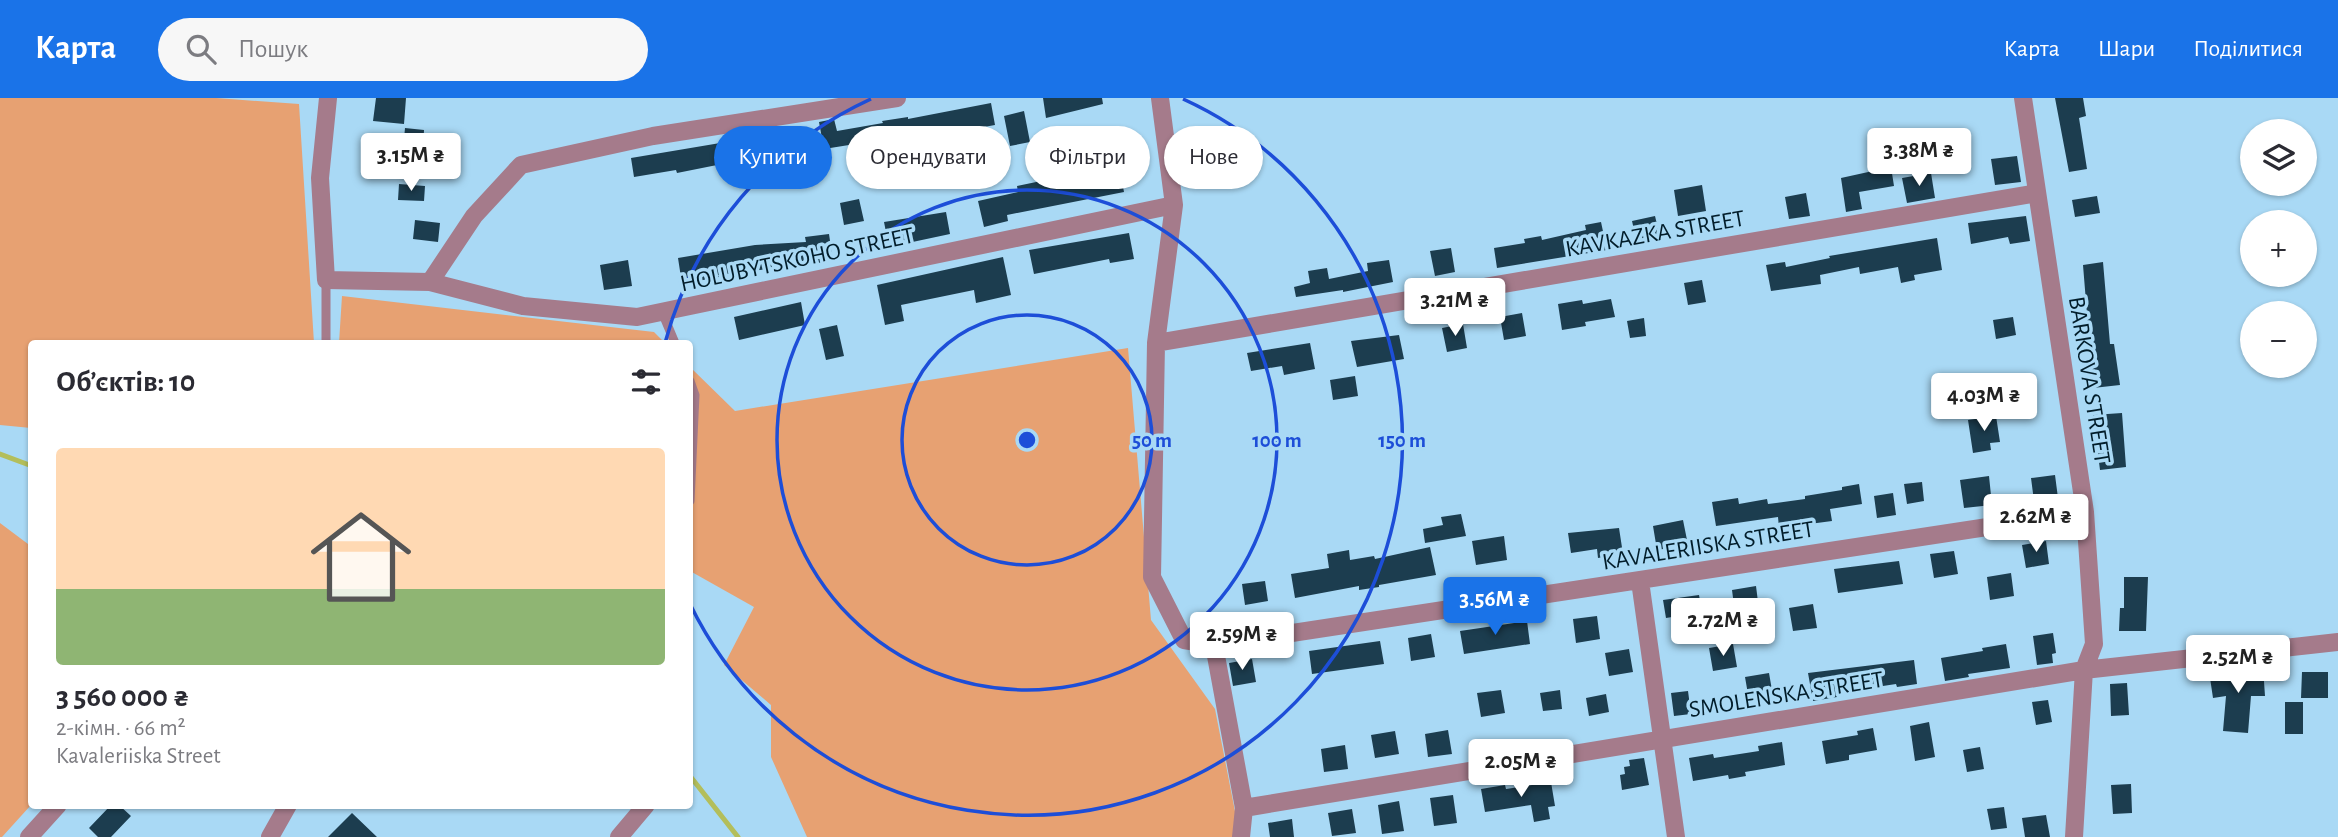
<!DOCTYPE html>
<html lang="uk">
<head>
<meta charset="utf-8">
<style>
  body { margin:0; font-family:"Alegreya Sans",sans-serif; background:#f7f7f7; color:#2b2b33; height:100vh; display:flex; flex-direction:column; font-size:26px; white-space:nowrap }
  * { box-sizing:border-box; margin:0 }
  p { font-size:23px; color:#7c7c81 }
  .icon { flex:none; width:38px; height:38px; fill:none; stroke:currentColor; stroke-width:2; stroke-linecap:round; stroke-linejoin:round }
  .map { position:relative; flex:1; overflow:hidden }
  .side { position:absolute; left:28px; top:242px; width:665px; height:469px; display:flex; flex-direction:column; background:#fff; border-radius:7px; box-shadow:0 2px 5px #0004 }
  .side>* { flex:none }
  .top-card { position:absolute; left:714px; top:28px; width:665px; height:63px; display:flex; gap:14px }
  .controls { position:absolute; left:2240px; top:21px; display:grid; gap:14px }
  .controls a { display:grid; place-items:center; width:77px; height:77px; border-radius:50%; background:#fff; box-shadow:0 2px 5px #0004; font-size:35px }
  .price { position:absolute; translate:-50% -60px; padding:0 16px; border-radius:7px; background:#fff; color:#222; font-size:23px; line-height:46px; filter:drop-shadow(0 2px 4px #0008) }
  .price::after { content:''; position:absolute; left:50%; top:42px; width:21px; height:16px; margin-left:-10px; background:inherit; clip-path:polygon(0 0,100% 0,50% 100%) }
  .price.on { background:#1a73e8; color:#fff }
  ul { padding:0; list-style:none }
  li { display:grid; align-content:center; gap:14px; height:371px; padding:0 28px }
  li+li { border-top:2px solid #e1e1e2 }
  li span { display:grid; place-items:center; height:217px; border-radius:7px; color:#555 }
  li>.icon { margin-inline-start:auto }
  span .icon { width:126px; height:126px; fill:#fffc; stroke-width:1 }
  li b { font-size:30px }
  h2 { display:flex; justify-content:space-between; align-items:center; height:84px; padding:0 28px; font-size:30px }
  .chip { padding:0 24px; border-radius:32px; background:#fff; box-shadow:0 2px 5px #0004; font-size:24px; line-height:63px }
  .chip.on { background:#1a73e8; color:#fff }
  header { display:flex; align-items:center; gap:42px; box-sizing:border-box; height:98px; padding:0 35px; background:#1a73e8; color:#fff }
  header strong { font-size:33px }
  nav { display:flex; gap:38px; margin-inline-start:auto; font-size:24px }
  .search { width:490px; height:63px; background:#f7f7f7; display:flex; align-items:center; gap:18px; box-sizing:border-box; padding:0 24px; border-radius:38px; color:#7c7c81; font-size:26px }
  .map>svg:first-child { display:block }
</style>
</head>
<body>
<header>
<strong>Карта</strong>
<div class="search"><svg class="icon" aria-label="search" viewBox="0 0 24 24"><circle cx="10" cy="10" r="6"/><path d="M15 15l6 6"/></svg>Пошук</div>
<nav><a>Карта</a><a>Шари</a><a>Поділитися</a></nav>
</header>
<div class="map">
<svg width="2338" height="739" viewBox="0 0 2338 739">
  <rect width="100%" height="100%" fill="#a9d9f5"/>
  <path fill="#e7a172" d="M0 0H216L299 6 314 245H32L31 330 0 327Z
    M342 198 654 234 665 245H339Z
    M1128 250 1151 522 1215 611 1240 739H807L771 659V607L724 567 754 509 690 473V269L735 313Z
    M0 425 32 449 31 707 2 739H0Z"/>
  <g fill="none" stroke-linecap="round" stroke-linejoin="round">
    <path stroke="#b3be5b" stroke-width="5" d="M0 356 32 368
      M690 678 738 739"/>
  </g>
  <path fill="#1c3d4f" d="M376 0H406L404 26 373 23Z
    M1043 0H1102L1103 6 1046 20Z
    M2055 0H2083L2086 18 2079 20 2087 71 2069 74Z
    M991 5 995 27 850 53 849 47 824 51 819 24 834 21 837 33 883 25 882 23 908 19V21Z
    M1024 13 1030 44 1010 48 1004 18Z
    M405 30 424 32 423 53 403 52Z
    M744 41 747 61 677 75 676 72 634 79 631 60Z
    M764 48 768 73 755 75 751 51Z
    M375 57 398 58 397 81 374 80Z
    M2017 58 2021 84 1995 87 1991 61Z
    M1891 69 1894 88 1859 94 1862 111 1846 114 1841 80Z
    M1120 73 1124 94 1007 117 1008 123 984 129 978 103 1018 94 1017 88 1041 83V85L1082 76 1083 80Z
    M1931 75 1935 100 1907 105 1902 80Z
    M399 86 425 88 424 103 398 102Z
    M1702 87 1706 113 1678 118 1674 92Z
    M1806 95 1810 118 1789 121 1785 99Z
    M2097 98 2100 115 2075 119 2072 102Z
    M859 101 864 123 844 127 840 105Z
    M946 114 950 136 889 149 884 124Z
    M1655 118 1660 139 1637 145 1632 123Z
    M2026 118 2030 143 2010 146 2008 139 1971 146 1968 125Z
    M415 122 440 125 438 144 413 141Z
    M1601 124 1607 152 1497 170 1494 150 1525 145 1524 141 1541 138 1542 142 1586 132 1585 127Z
    M1129 135 1134 161 1110 165 1109 161 1034 176 1029 152Z
    M829 136 833 163 718 177 719 179 682 186 678 160 755 147 806 144 805 139Z
    M1937 140 1942 172 1914 177 1915 182 1901 185 1898 169 1860 176 1859 169 1820 177 1821 186 1771 193 1766 167 1785 164 1786 169 1830 160 1829 158Z
    M1451 150 1455 174 1435 178 1430 153Z
    M1003 159 1011 197 976 205 974 192 901 207 904 223 885 227 877 187Z
    M628 162 632 188 604 192 600 167Z
    M1389 162 1393 184 1343 194V192L1296 199 1294 189 1310 185 1308 173 1327 170 1329 181 1368 173 1367 165Z
    M2103 164 2110 246H2114L2120 287 2093 290 2083 167Z
    M1702 182 1706 204 1688 207 1684 185Z
    M1611 201 1615 219 1585 224 1586 228 1562 232 1558 206 1582 202 1583 206Z
    M801 204 805 227 739 242 734 219Z
    M1522 215 1526 238 1504 242 1500 219Z
    M2013 219 2016 237 1996 241 1993 222Z
    M1644 220 1646 238 1630 240 1627 223Z
    M1463 226 1467 250 1447 254 1442 230Z
    M837 227 844 258 826 262 819 231Z
    M1399 237 1404 261 1357 269 1351 243Z
    M1310 245 1315 271 1284 277 1282 268 1251 273 1247 255Z
    M1355 278 1358 298 1333 302 1330 282Z
    M2122 315 2126 369 2100 372 2093 317Z
    M1996 318 2000 344 1990 345 1991 352 1973 355 1968 322Z
    M2055 377 2058 400 2034 403 2031 380Z
    M1989 378 1992 407 1964 410 1960 382Z
    M1922 384 1924 403 1907 406 1904 386Z
    M1859 386 1862 406 1830 411 1832 423 1779 430 1778 419 1716 428 1712 404 1738 400 1739 406 1767 401 1768 406 1805 401V398L1842 392V389Z
    M1893 395 1896 417 1877 420 1874 398Z
    M1461 416 1466 438 1425 445 1423 431 1443 427 1441 419Z
    M1683 422 1688 447 1657 452 1653 428Z
    M1619 430 1623 456 1598 460 1597 451 1571 455 1568 435Z
    M1504 438 1507 462 1476 467 1472 443Z
    M2046 443 2049 466 2026 470 2022 447Z
    M1430 449 1436 477 1379 487V489L1359 492V488L1295 500 1291 476 1329 470 1327 456 1349 452 1350 462 1374 458 1375 461Z
    M1954 453 1958 476 1934 480 1930 456Z
    M1899 463 1903 486 1838 495 1834 471Z
    M2011 475 2014 498 1990 502 1987 479Z
    M2124 479H2148L2146 533H2119L2120 510H2124Z
    M1265 483 1268 503 1245 507 1242 486Z
    M1756 488 1759 512 1735 515 1732 492Z
    M1699 497 1702 514 1666 520 1663 502Z
    M1813 506 1817 530 1793 533 1789 510Z
    M1597 518 1600 541 1576 545 1573 521Z
    M1527 523 1530 546 1464 556 1460 533Z
    M2053 535 2056 555 2052 556 2053 565 2037 567 2033 538Z
    M1431 536 1435 559 1411 563 1408 540Z
    M1380 543 1384 566 1312 576 1309 553Z
    M1733 546 1737 569 1713 573 1709 550Z
    M2006 546 2010 570 1968 576 1969 579 1945 583 1941 560 1983 553 1982 550Z
    M1629 551 1633 574 1609 578 1605 555Z
    M1252 561 1256 584 1233 588 1229 565Z
    M1914 562 1917 586 1897 589 1896 586 1837 595V599L1813 603 1808 575Z
    M2263 569 2265 598H2251L2248 635 2223 633 2226 598 2213 600 2209 573Z
    M2302 574H2328V600H2301Z
    M1769 575 1773 598 1749 602 1745 579Z
    M2127 585 2129 617 2111 618 2110 586Z
    M1501 592 1505 615 1481 619 1477 595Z
    M1560 592 1562 611 1543 613 1540 595Z
    M1688 593 1691 616 1674 618 1671 595Z
    M1606 596 1609 614 1589 618 1586 600Z
    M2048 602 2052 624 2036 627 2032 604Z
    M2285 604H2303V636H2285Z
    M1929 624 1935 659 1915 663 1910 628Z
    M1873 630 1877 652 1849 657V662L1826 666 1822 643 1858 637 1857 633Z
    M1448 632 1452 656 1428 659 1425 636Z
    M1395 633 1399 656 1375 660 1371 637Z
    M1782 644 1785 667 1745 674 1746 678 1729 681 1728 677 1693 683 1689 660 1713 656 1714 660 1759 653 1758 648Z
    M1345 647 1348 671 1324 674 1321 651Z
    M1980 649 1984 671 1967 674 1963 652Z
    M1644 660 1649 687 1622 692 1620 677 1625 676 1624 669 1630 668 1629 662Z
    M1551 684 1555 708 1548 709 1550 721 1534 724 1531 707 1485 714 1481 691 1505 687 1506 691Z
    M2131 686 2132 715 2113 716 2111 687Z
    M1453 697 1457 725 1434 728 1430 700Z
    M1399 703 1404 733 1382 736 1378 707Z
    M111 707H119L131 718 111 739H98L89 730Z
    M2004 709 2007 730 1991 732 1987 711Z
    M1352 711 1356 735 1332 738 1328 715Z
    M352 715 377 739H328Z
    M2046 717 2050 739H2025L2022 720Z
    M1292 721 1294 739H1270L1268 725Z"/>
  <g fill="none" stroke-linecap="round" stroke-linejoin="round">
    <path stroke="#a57b8b" stroke-width="9" d="M326 182V245
      M662 214 675 245
      M690 283 695 297 690 403"/>
    <path stroke="#a57b8b" stroke-width="18" d="M328 0 320 80 326 182 430 184 474 118 521 67 653 38 897 0
      M1160 0 1174 107 1156 245 1152 479 1184 542 1214 547 1244 710 1241 739
      M2023 0 2085 414 2094 546 2084 572 2074 739
      M430 184 523 208 637 219 1174 107
      M1156 245 2037 95
      M1640 483 1676 739
      M1214 547 2085 414
      M1244 710 2084 572 2338 544
      M29 739 58 707
      M270 739 288 707
      M619 739 646 707"/>
  </g>
  <g fill="none" stroke="#1d4ed8" stroke-width="3.5">
    <circle cx="1027" cy="342" r="125"/>
    <circle cx="1027" cy="342" r="250"/>
    <path d="M665 245A375 375 0 0 1 871 1M1183 1A375 375 0 1 1 690 506"/>
  </g>
  <g text-anchor="middle" stroke-width="7" stroke-linejoin="round" paint-order="stroke">
    <g font-size="24" fill="#021d2a" stroke="#a9d9f5">
      <text transform="translate(1655 135) rotate(-10)" y="8">KAVKAZKA STREET</text>
      <text transform="translate(797 161) rotate(-12)" y="8">HOLUBYTSKOHO STREET</text>
      <text transform="translate(2090 282) rotate(81)" y="8">BARKOVA STREET</text>
      <text transform="translate(1708 447) rotate(-9)" y="8">KAVALERIISKA STREET</text>
      <text transform="translate(1786 596) rotate(-9)" y="8">SMOLENSKA STREET</text>
    </g>
  </g>
  <circle cx="1027" cy="342" r="10" fill="#1d4ed8" stroke="#a9d9f5" stroke-width="3.5"/>
  <g font-size="21" text-anchor="middle" font-weight="bold" fill="#1d4ed8" stroke="#a9d9f5" stroke-width="7" stroke-linejoin="round" paint-order="stroke">
    <text x="1152" y="349">50 m</text>
    <text x="1277" y="349">100 m</text>
    <text x="1402" y="349">150 m</text>
  </g>
</svg>
<div class="controls">
<a><svg class="icon" aria-label="layers" viewBox="0 0 24 24"><path d="M12 4l9 5-9 5-9-5zM3 14l9 5 9-5"/></svg></a>
<a>+</a>
<a>−</a>
</div>
<b class="price" style="left:1919px;top:90px">3.38M ₴</b>
<b class="price" style="left:411px;top:95px">3.15M ₴</b>
<b class="price" style="left:1455px;top:240px">3.21M ₴</b>
<b class="price" style="left:1984px;top:335px">4.03M ₴</b>
<b class="price" style="left:2036px;top:456px">2.62M ₴</b>
<b class="price on" style="left:1495px;top:539px">3.56M ₴</b>
<b class="price" style="left:1723px;top:560px">2.72M ₴</b>
<b class="price" style="left:1242px;top:574px">2.59M ₴</b>
<b class="price" style="left:2238px;top:597px">2.52M ₴</b>
<b class="price" style="left:1521px;top:701px">2.05M ₴</b>
<div class="top-card">
<a class="chip on">Купити</a>
<a class="chip">Орендувати</a>
<a class="chip">Фільтри</a>
<a class="chip">Нове</a>
</div>
<section class="side">
<h2>Об’єктів: 10<svg class="icon" aria-label="filters" viewBox="0 0 24 24"><path d="M4 7h16M4 17h16"/><circle cx="9" cy="7" r="2"/><circle cx="15" cy="17" r="2"/></svg></h2>
<ul>
<li><span style="background:linear-gradient(#ffd9b3 65%,#8fb573 0)"><svg class="icon" aria-label="home" viewBox="0 0 24 24"><path d="M3 11l9-7 9 7M6 9v11h12V9"/></svg></span><div><b>3 560 000 ₴</b><p>2-кімн. · 66 m²</p><p>Kavaleriiska Street</p></div></li>
</ul>
</section>
</div>
</body>
</html>
